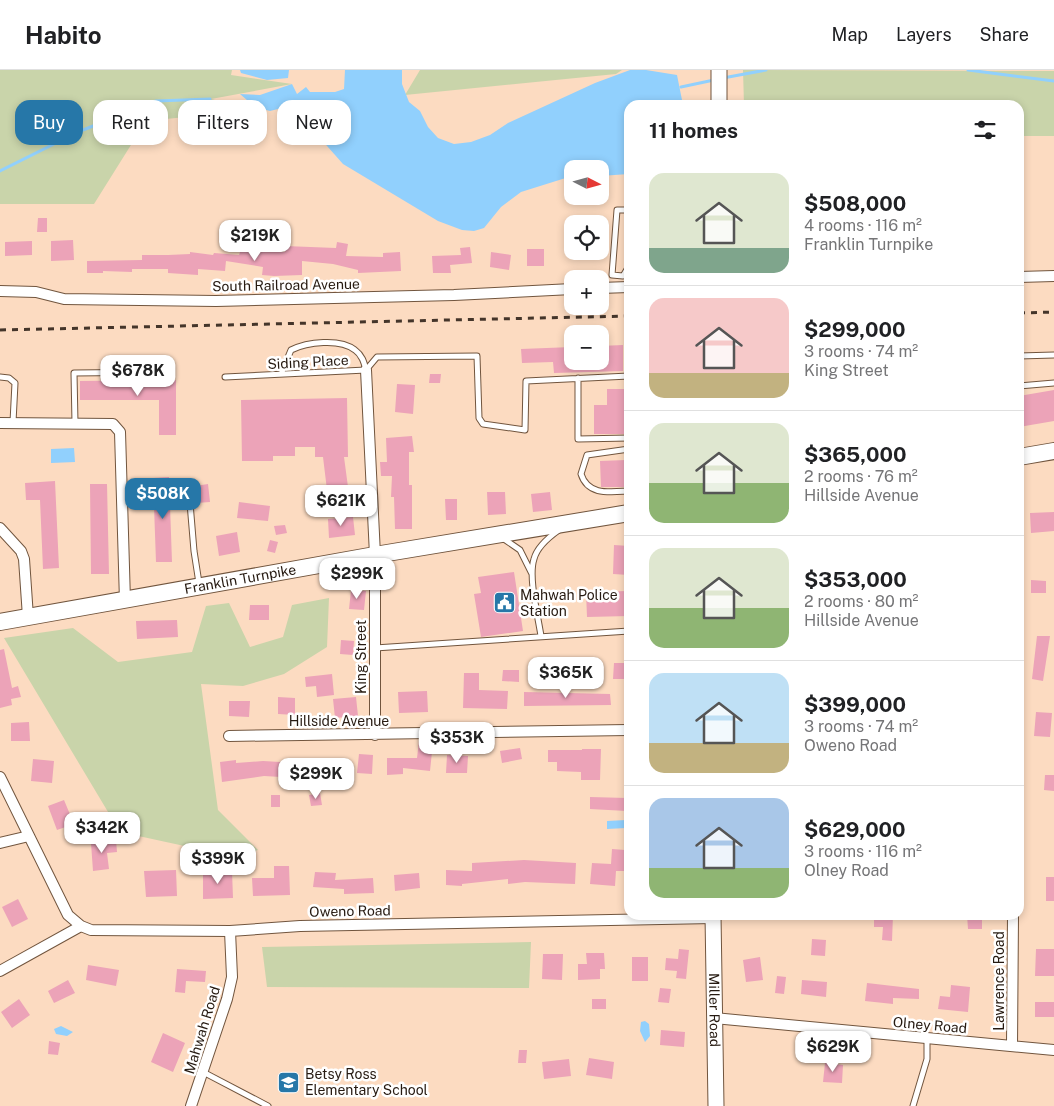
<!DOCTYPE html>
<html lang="en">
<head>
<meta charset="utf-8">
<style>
  body { margin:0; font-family:"Public Sans",sans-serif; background:#f2f2f2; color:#202124; height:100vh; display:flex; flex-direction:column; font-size:19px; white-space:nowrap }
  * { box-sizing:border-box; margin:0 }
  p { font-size:16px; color:#757577 }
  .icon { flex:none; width:28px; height:28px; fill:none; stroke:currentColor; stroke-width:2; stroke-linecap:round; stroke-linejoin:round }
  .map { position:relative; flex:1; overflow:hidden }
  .details { position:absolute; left:624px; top:30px; width:400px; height:820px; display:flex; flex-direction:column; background:#fff; border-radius:15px; box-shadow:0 2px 8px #0003 }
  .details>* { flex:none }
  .hud { position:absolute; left:15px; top:30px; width:475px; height:45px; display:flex; gap:10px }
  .needle { width:32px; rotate:96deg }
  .controls { position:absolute; left:564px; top:90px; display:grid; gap:10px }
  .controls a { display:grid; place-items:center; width:45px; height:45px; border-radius:10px; background:#fff; box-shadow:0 2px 8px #0003; font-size:25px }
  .price { position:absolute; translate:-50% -42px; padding:0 11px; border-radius:10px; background:#fff; color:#222; font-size:16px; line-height:32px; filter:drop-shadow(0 1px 2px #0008) }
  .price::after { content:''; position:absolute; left:50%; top:30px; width:15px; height:11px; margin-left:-8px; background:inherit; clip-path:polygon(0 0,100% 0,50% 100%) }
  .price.on { background:#2677a8; color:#fff }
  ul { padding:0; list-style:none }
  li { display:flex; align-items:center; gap:15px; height:125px; padding:0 25px }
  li+li { border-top:1px solid #e0e0e0 }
  li span { display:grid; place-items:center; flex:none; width:140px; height:100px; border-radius:15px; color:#555 }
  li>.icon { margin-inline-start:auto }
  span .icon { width:60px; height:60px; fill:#fffc; stroke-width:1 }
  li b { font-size:21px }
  h2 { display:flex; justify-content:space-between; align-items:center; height:60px; padding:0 25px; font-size:21px }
  .chip { padding:0 18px; border-radius:15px; background:#fff; box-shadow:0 2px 8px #0003; font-size:18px; line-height:45px }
  .chip.on { background:#2677a8; color:#fff }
  header { display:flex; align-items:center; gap:30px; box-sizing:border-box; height:70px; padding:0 25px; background:#fff; border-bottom:1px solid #e0e0e0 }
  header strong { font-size:24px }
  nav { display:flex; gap:28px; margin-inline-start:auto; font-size:18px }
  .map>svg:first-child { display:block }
</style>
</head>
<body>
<header>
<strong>Habito</strong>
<nav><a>Map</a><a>Layers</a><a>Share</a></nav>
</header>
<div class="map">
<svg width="1054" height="1036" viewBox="0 0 1054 1036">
  <rect width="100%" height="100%" fill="#fcdbc1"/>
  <path fill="#c9d4aa" d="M0 0H232L231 5 292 14 211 29 255 40 146 51 94 134H0Z
    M420 0H622L616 4 405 25Z
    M743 0 1054 1V66H1019V35H869L831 31 825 35H744Z
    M329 528 327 577 284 604 243 616 201 614 218 740 258 780 235 787 120 762 4 568 73 558 118 592 192 582 206 536 229 533 250 577 283 567 292 535Z
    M531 872 529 918 267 917 262 877Z"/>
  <path fill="#91d0fd" d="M240 0H289L288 8 267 10 241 3Z
    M345 0H402V14L409 32 420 41 428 57 438 68 454 74 471 72 490 65 508 53 595 13 630 0H646L677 5 683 35H629V104L600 106V99H572V106L521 122 501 137 484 158 474 161 462 160 438 151 343 94 296 41 282 38 270 41 255 37 240 24 260 25 292 14 297 24 306 17 310 22H335L344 19Z
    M74 378 75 392 51 393V379Z
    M626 750V758L607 759V751Z
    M645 951 649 954 650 966 645 972 640 961 641 952Z
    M61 956 73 962 67 966 56 964 54 959Z"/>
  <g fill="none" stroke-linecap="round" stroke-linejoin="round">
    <path stroke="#91d0fd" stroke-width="3" d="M968 0 1054 11
      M723 8 766 0
      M681 17 714 10
      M0 101 78 62 156 31 210 29"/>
  </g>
  <path fill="#eca3b8" d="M38 148H47V162H37Z
    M73 170 74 190 51 191V171Z
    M32 171V185L5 186V172Z
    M337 172 348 174 346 186 383 187V183L400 182 401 201 358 203V200L333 194 302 191V205L274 206 262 205 263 197 226 191 225 201 198 199V205L168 203V199H132V202L103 201V203H87V191L142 190V185H168L190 184V182L213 185 214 183 239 185 241 179 264 182 265 180 285 182V176L336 178Z
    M470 177 472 193 450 195 451 203H433L432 186 461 185 460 178Z
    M527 179H544V196H527Z
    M491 182 511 185 509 200 490 197Z
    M623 275V301L554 303 553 292 522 293 521 279 572 277V291H600V276Z
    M430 304H441L440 313H429Z
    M176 310V365H159V330H80V311Z
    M397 314 415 315 413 344 395 342Z
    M607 319H625V364H594V335H607Z
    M1054 320V351L1019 357V326Z
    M347 328 348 387H344L348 417 327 420 323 387H315V377H295V386H273V391H242L241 330Z
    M412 366 414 382H409V415H412V459H395L394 427H391L392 406H381L380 392H387L386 368Z
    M626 390 627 417H601L600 391Z
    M169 407 172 492H156L153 408Z
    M55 411 59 498 43 499 40 430H26L25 413Z
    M90 414H107L109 504H91Z
    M208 414 210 432 197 433 195 416Z
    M487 422H505L506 444 488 445Z
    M550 422 552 440 533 442 531 424Z
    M445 429H457V450H446Z
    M239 432 270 436 268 451 237 448Z
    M1054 442V461L1031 463 1030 443Z
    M353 447 355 465 329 468 328 449Z
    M285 455 287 463 276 465 274 456Z
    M237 462 240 482 219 486 216 466Z
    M270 470 278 472 275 483 267 481Z
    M614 475 629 476V505L613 504Z
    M514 502 523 561 481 567 474 524 481 523 478 507Z
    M1031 510 1046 511V523H1031Z
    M351 520 366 521 364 540 349 539Z
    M629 521V546L587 547 586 522Z
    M250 535H269V550H249Z
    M177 550 178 567 137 569 136 551Z
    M1037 566H1050L1043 611 1032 609Z
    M341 570 354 571 353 585 340 584Z
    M4 579 12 618 18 616 21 627 11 629 12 635 0 638V580Z
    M614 593H626V609H613Z
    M549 597 558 598 557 607 548 606Z
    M503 600H519V612L502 611Z
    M464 603H479V620L508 621 507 639 463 638Z
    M332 604 334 625 317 627 316 616 306 617 305 607Z
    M427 621 428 642 399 643 398 622Z
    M524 622 610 624 611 635 524 636Z
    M278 627 295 628V645L278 644Z
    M356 627 358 646 335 648 333 629Z
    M229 631H250L249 647 229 646Z
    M1036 642 1052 643 1050 667 1034 666Z
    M29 652 30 671H11V653Z
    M419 671 433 672 430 701 403 698V704L387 705V688H417Z
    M520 678 522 689 502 693 500 681Z
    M582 679H601L600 710H581V702L557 701V692H548V680H582Z
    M359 684 373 685 372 704 357 703Z
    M447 685 468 686 467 703H446Z
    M33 689 54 691 52 713 31 711Z
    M310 689 338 690 339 705 312 706 313 716 299 718 298 708 264 706 222 712 220 692 236 690V693L263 691 297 693V690Z
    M1045 705H1054V721L1044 720Z
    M320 723 322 735 311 736 309 725Z
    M271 725H280V737H271Z
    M590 727 627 728V741L590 739Z
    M64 730 74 754 57 760 48 736Z
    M116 770 117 782 107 783 109 799 93 801 91 773Z
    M612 779 625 780 624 801H616L615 816 590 814 592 793 611 794Z
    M524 790 576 793 575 814 525 812 508 814V809L462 814V816L446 815V800L472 801V793Z
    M274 796H289L290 825 253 826 252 808H274Z
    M176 800 177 826 146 827 144 801Z
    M203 801H232L233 828 203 829Z
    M315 802 336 803 335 810 373 808 374 823 344 824V819L313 817Z
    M419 803 420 818 395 821 394 805Z
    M1046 807H1054V831H1046Z
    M18 829 28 849 12 857 2 837Z
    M874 845H893L892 871 882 870 883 857H874Z
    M967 845H982V859H968Z
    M812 869 826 870 825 886 811 885Z
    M679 879 689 880 686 909 676 908 677 901 665 900 666 888 678 889Z
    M1036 879H1054V906H1035Z
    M586 883H604L605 899H600V909L578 910V894H587Z
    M543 884H563L562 910 542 909Z
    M632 887H648V911H632Z
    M760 887 763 910 746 912 743 890Z
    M88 895 119 900 116 916 86 910Z
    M177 899 206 901 205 912 186 911 185 923 175 922Z
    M777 906 786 907 784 924 775 923Z
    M68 910 75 923 54 933 48 921Z
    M802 910 827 912 826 927 801 924Z
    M867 913 919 919V929L893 928V934L865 931Z
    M951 915 970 917 968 942 938 939 940 926 950 927Z
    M660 918 671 919 669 933 658 932Z
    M19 929 30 945 12 958 1 942Z
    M592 929H606V939H592Z
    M1035 932H1054V947H1035Z
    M661 960 685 962 684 977 660 975Z
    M163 963 185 973 173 1002 151 992Z
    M49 971 60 973 58 985 48 984Z
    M519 980H527L526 993H518Z
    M589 988 614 992 612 1009 586 1005Z
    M569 989 571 1006 544 1009 542 992Z
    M825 993 843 995 842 1013 823 1012Z"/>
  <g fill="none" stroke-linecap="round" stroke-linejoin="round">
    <defs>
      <path id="lane" d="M629 140H617L612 205 623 206 629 196
        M1019 286 1054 285
        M281 304 291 280C307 272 340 268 355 280 362 285 364 292 366 300
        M0 307 9 308 15 313 13 352
        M225 307 366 300 377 287 477 286 479 348 483 354 525 360 526 311 629 306
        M578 308V369L629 368
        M1019 316 1054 313
        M75 353 74 303 169 302
        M629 379 587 385 581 404C588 426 610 422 629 421
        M189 421 194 481 199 513
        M504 469 520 480 532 504
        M541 566C538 546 528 507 534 489 537 477 549 467 559 460
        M375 578 629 561
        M203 1002 268 1036
        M913 1036 927 989V968"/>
      <path id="street" d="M1019 207 1054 206
        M600 218 629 217
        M0 221 36 222 64 229 216 231 454 225 572 219
        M366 300 375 485V665
        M0 353 113 354 120 362 125 531
        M0 458 21 481 24 489 28 547
        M229 666 629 660
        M0 707 68 845 81 856 91 860 230 861 300 856 713 848
        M0 773 29 766
        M0 901 81 856
        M714 948 1054 980
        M1012 976 1013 845
        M191 1036 227 929 232 907 230 861"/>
      <g id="secondary">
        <path d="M719 0V35"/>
        <path id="s1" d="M713 845 716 1036"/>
      </g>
      <g id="primary">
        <path d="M1019 387 1054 381"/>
        <path id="s2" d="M0 552 375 485 629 443"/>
      </g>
    </defs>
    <use href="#lane" stroke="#71553e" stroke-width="7"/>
    <use href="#street" stroke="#71553e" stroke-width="12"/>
    <use href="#secondary" stroke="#71553e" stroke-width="17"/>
    <use href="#primary" stroke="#71553e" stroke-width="18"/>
    <use href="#lane" stroke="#fff" stroke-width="5"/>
    <use href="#street" stroke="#fff" stroke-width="10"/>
    <use href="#secondary" stroke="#fff" stroke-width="15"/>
    <use href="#primary" stroke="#fff" stroke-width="16"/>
    <path stroke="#44352a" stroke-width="3" stroke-dasharray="6 6" stroke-linecap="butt" d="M1019 243 1054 242
      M0 260 629 246"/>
  </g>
  <defs>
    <symbol id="civic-square" viewBox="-11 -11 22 22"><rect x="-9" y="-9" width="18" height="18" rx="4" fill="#2677a8" stroke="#fff"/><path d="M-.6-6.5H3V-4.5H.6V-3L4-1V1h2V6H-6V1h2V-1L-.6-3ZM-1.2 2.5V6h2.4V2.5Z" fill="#fff"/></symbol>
    <symbol id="school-square" viewBox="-11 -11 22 22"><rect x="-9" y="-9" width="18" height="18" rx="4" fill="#2677a8" stroke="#fff"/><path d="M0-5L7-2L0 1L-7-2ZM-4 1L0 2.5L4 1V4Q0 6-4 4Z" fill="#fff"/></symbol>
  </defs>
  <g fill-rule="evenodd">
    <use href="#civic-square" x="492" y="520" width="25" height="25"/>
    <use href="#school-square" x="276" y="1000" width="25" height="25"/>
  </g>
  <g text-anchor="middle" stroke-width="5" stroke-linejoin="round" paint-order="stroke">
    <g font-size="14" fill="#261a11" stroke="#fff">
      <text transform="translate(286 215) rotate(-1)" y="5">South Railroad Avenue</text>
      <text transform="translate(308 292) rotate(-3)" y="5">Siding Place</text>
      <text dy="5" stroke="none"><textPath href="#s2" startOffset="244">Franklin Turnpike</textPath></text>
      <text transform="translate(361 587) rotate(-90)" y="5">King Street</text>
      <text x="339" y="656">Hillside Avenue</text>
      <text transform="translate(350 841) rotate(-1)" y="5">Oweno Road</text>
      <text transform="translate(999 911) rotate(-90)" y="5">Lawrence Road</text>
      <text dy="5" stroke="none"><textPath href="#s1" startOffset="95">Miller Road</textPath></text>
      <text transform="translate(930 955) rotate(5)" y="5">Olney Road</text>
      <text transform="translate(202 960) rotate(-73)" y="5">Mahwah Road</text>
    </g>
    <g font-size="14" fill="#261a11" stroke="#fff" text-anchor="start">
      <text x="520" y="530">Mahwah Police<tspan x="520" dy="16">Station</tspan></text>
      <text x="305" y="1009">Betsy Ross<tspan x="305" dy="16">Elementary School</tspan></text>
    </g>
  </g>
</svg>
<div class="controls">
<a><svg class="needle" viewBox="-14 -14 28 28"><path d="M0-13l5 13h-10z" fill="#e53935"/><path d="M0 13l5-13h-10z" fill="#757577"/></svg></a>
<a><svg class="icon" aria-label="locate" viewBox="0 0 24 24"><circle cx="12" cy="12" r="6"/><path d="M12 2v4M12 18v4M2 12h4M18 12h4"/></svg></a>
<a>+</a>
<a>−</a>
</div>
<b class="price" style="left:255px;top:192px">$219K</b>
<b class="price" style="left:138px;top:327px">$678K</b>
<b class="price on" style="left:163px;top:450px">$508K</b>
<b class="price" style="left:341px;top:457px">$621K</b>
<b class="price" style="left:357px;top:530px">$299K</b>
<b class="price" style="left:566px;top:629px">$365K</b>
<b class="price" style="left:457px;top:694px">$353K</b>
<b class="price" style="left:316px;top:730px">$299K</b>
<b class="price" style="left:102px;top:784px">$342K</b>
<b class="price" style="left:218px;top:815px">$399K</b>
<b class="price" style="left:833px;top:1003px">$629K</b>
<div class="hud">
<a class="chip on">Buy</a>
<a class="chip">Rent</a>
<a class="chip">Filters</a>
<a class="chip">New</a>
</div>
<section class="details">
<h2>11 homes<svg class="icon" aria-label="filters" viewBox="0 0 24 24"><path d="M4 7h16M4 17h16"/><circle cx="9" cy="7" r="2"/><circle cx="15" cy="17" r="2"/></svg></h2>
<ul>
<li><span style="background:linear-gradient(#dfe7d0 75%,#7fa58c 0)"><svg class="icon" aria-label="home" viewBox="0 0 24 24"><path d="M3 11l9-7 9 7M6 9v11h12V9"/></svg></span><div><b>$508,000</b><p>4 rooms · 116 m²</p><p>Franklin Turnpike</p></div></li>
<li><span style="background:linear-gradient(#f6c9c9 75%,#c2b280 0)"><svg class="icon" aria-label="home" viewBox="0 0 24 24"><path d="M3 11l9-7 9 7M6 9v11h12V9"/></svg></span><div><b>$299,000</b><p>3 rooms · 74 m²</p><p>King Street</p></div></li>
<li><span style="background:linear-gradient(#dfe7d0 60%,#8fb573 0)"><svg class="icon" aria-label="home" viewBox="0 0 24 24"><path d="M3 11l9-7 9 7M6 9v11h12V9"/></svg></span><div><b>$365,000</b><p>2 rooms · 76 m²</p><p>Hillside Avenue</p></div></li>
<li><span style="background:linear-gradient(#dfe7d0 60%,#8fb573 0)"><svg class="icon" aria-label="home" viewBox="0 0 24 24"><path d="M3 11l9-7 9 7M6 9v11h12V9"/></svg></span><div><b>$353,000</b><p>2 rooms · 80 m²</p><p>Hillside Avenue</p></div></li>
<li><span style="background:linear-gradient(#bfe0f5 70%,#c2b280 0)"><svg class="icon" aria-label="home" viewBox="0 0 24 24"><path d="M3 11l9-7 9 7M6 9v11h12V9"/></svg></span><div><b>$399,000</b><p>3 rooms · 74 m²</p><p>Oweno Road</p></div></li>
<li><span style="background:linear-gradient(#a9c7e8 70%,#8fb573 0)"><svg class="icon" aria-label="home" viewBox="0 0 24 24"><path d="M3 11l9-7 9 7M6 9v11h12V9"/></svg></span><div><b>$629,000</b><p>3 rooms · 116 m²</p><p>Olney Road</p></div></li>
</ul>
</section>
</div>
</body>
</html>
